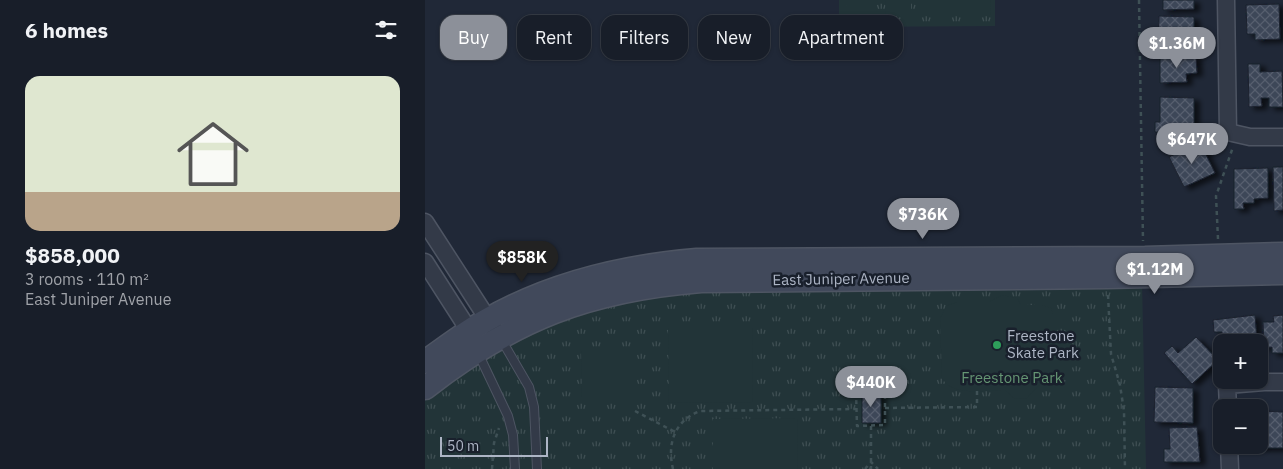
<!DOCTYPE html>
<html lang="en">
<head>
<meta charset="utf-8">
<style>
  body { margin:0; font-family:"IBM Plex Sans",sans-serif; background:#252b35; color:#f1f3f6; height:100vh; display:flex; flex-direction:column; font-size:19px; white-space:nowrap }
  * { box-sizing:border-box; margin:0 }
  p { font-size:16px; color:#9fa2a8 }
  .icon { flex:none; width:28px; height:28px; fill:none; stroke:currentColor; stroke-width:2; stroke-linecap:round; stroke-linejoin:round }
  .map { position:relative; flex:1; overflow:hidden }
  .drawer { display:flex; flex-direction:column; background:#181e29; width:425px }
  .drawer>* { flex:none }
  .hud { position:absolute; left:15px; top:15px; width:475px; height:45px; display:flex; gap:10px }
  .buttons { position:absolute; left:788px; top:334px; display:grid; gap:10px }
  .buttons a { display:grid; place-items:center; width:55px; height:55px; border-radius:10px; background:#181e29; box-shadow:0 1px 4px #0004,0 0 0 1px #363c46; font-size:25px }
  .scale { position:absolute; left:15px; bottom:12px; width:108px; box-sizing:border-box; padding-left:5px; border:2px solid #adb5c5; border-top:0; font-size:14px; line-height:18px; white-space:nowrap; color:#adb5c5; -webkit-text-stroke:4px #19202c; paint-order:stroke }
  .price { position:absolute; translate:-50% -42px; padding:0 11px; border-radius:18px; background:#8c9099; color:#fff; font-size:16px; line-height:32px; filter:drop-shadow(0 1px 2px #0008) }
  .price::after { content:''; position:absolute; left:50%; top:30px; width:15px; height:11px; margin-left:-8px; background:inherit; clip-path:polygon(0 0,100% 0,50% 100%) }
  .price.current { background:#222; color:#fff }
  ul { padding:0; list-style:none }
  li { display:grid; align-content:center; gap:10px; height:265px; padding:0 25px }
  li+li { border-top:1px solid #363c46 }
  li span { display:grid; place-items:center; height:155px; border-radius:15px; color:#555 }
  li>.icon { margin-inline-start:auto }
  span .icon { width:90px; height:90px; fill:#fffc; stroke-width:1 }
  li b { font-size:21px }
  h2 { display:flex; justify-content:space-between; align-items:center; height:60px; padding:0 25px; font-size:21px }
  .pill { padding:0 18px; border-radius:15px; background:#181e29; box-shadow:0 1px 4px #0004,0 0 0 1px #363c46; font-size:18px; line-height:45px }
  .pill.current { background:#8c9099; color:#fff }
  main { display:flex; flex:1; min-height:0 }
  .map>svg:first-child { display:block }
</style>
</head>
<body>
<main>
<section class="drawer">
<h2>6 homes<svg class="icon" aria-label="filters" viewBox="0 0 24 24"><path d="M4 7h16M4 17h16"/><circle cx="9" cy="7" r="2"/><circle cx="15" cy="17" r="2"/></svg></h2>
<ul>
<li><span style="background:linear-gradient(#dfe7d0 75%,#b9a48a 0)"><svg class="icon" aria-label="home" viewBox="0 0 24 24"><path d="M3 11l9-7 9 7M6 9v11h12V9"/></svg></span><div><b>$858,000</b><p>3 rooms · 110 m²</p><p>East Juniper Avenue</p></div></li>
</ul>
</section>
<div class="map">
<svg width="858" height="469" viewBox="0 0 858 469">
  <defs>
    <pattern id="park-tufts" width="24" height="20" patternUnits="userSpaceOnUse" patternTransform="scale(1.25)"><rect width="24" height="20" fill="#223438"/><path d="M3 7l-1-3M5 7V3M7 7l1-3M15 17l-1-3M17 17v-4M19 17l1-3" fill="none" stroke="#3f4f53"/></pattern>
    <pattern id="building-cross-hatch" width="8" height="8" patternUnits="userSpaceOnUse" patternTransform="scale(1.25)"><rect width="8" height="8" fill="#3c4658"/><path d="M0 0l8 8M0 8l8-8" fill="none" stroke="#565e6e"/></pattern>
    <filter id="shadow"><feDropShadow dx="5.5" dy="3" stdDeviation="2.5" flood-color="#0009"/></filter>
  </defs>
  <rect width="100%" height="100%" fill="#202837"/>
  <path fill="url(#park-tufts)" d="M414 0H570V26L414 27Z
    M717 283 721 469H0V397L32 373 145 312 240 292Z"/>
  <path fill="#223438" d="M422 0H446V14L422 15Z
    M460 0H486V14H461Z
    M500 0H524V15H500Z
    M541 0H565L566 15H541Z
    M577 295 592 298 596 305H617L626 308 628 314V371L601 399 589 398 580 390C562 390 527 397 517 378L515 319 521 306 532 302H564Z
    M243 328H327L328 402 244 403Z
    M156 351H212V397H157Z
    M372 418 373 469H288V419Z"/>
  <path fill="url(#building-cross-hatch)" stroke="#1b222e" filter="url(#shadow)" d="M738 0H769V9L738 10Z
    M854 4 855 39 830 40V34H822L821 5Z
    M734 16 769 17V49L733 48Z
    M771 56 772 73 761 74 762 82 735 83V57Z
    M823 64H835V72L857 71 858 107H844V98H836L837 106 824 107Z
    M735 97 769 98V132H730V122H735Z
    M775 142 790 173 759 187 744 157Z
    M848 167H858V210L849 211Z
    M843 168V198L829 199V203H818L819 209H809V169Z
    M830 315 832 342H798L797 332H789L788 320Z
    M858 315V353H847V347L839 348 838 322H849L848 316Z
    M771 337 793 360 767 384 739 353 747 346 753 353Z
    M730 387 768 388V423L729 422Z
    M437 394H456V423H437Z
    M834 411 858 412V448H827V445H834Z
    M772 427 775 462H739V449H745L744 428Z"/>
  <g fill="none" stroke-linecap="round" stroke-linejoin="round">
    <defs>
      <path id="lane" d="M76 339 104 387 109 407 112 469
        M53 353 83 416 88 435 90 469"/>
      <path id="street" d="M801 0 803 132 825 137H858
        M0 222 68 327
        M0 262 38 321 47 342
        M803 408 802 385 839 382H858
        M804 445 805 469"/>
      <path id="secondary" d="M0 362C19 348 39 333 60 321 124 284 199 266 272 260L720 258 858 254
        M0 388C89 319 164 290 276 281L682 277 858 273"/>
    </defs>
    <use href="#lane" stroke="#4e5563" stroke-width="10"/>
    <use href="#street" stroke="#4e5563" stroke-width="19"/>
    <use href="#secondary" stroke="#4e5563" stroke-width="25"/>
    <path stroke="#3f5156" stroke-width="2.5" stroke-dasharray="4 4" stroke-linecap="butt" d="M714 0 718 241
      M793 239 791 196 808 147
      M683 295 686 354 695 385 699 411 700 469
      M431 392H460V425L432 426Z
      M460 408 552 407V390
      M210 411 250 432
      M446 426V469
      M67 469 69 443 74 428
      M248 469C242 444 249 421 275 411L431 409
      M440 469 446 462 453 469"/>
    <use href="#lane" stroke="#333a48" stroke-width="8"/>
    <use href="#street" stroke="#333a48" stroke-width="16"/>
    <use href="#secondary" stroke="#41495b" stroke-width="22"/>
  </g>
  <circle fill="#2e9e5b" stroke="#19202c" stroke-width="2" cx="572" cy="345" r="5"/>
  <g text-anchor="middle" stroke-width="5" stroke-linejoin="round" paint-order="stroke">
    <g font-size="15" fill="#adb5c5" stroke="#19202c">
      <text transform="translate(416 279) rotate(-1)" y="5">East Juniper Avenue</text>
    </g>
    <g font-size="15" fill="#adb5c5" stroke="#19202c" text-anchor="start">
      <text x="582" y="341">Freestone<tspan x="582" dy="17">Skate Park</tspan></text>
    </g>
    <g font-size="15" fill="#659573" stroke="#19202c">
      <text x="587" y="383">Freestone Park</text>
    </g>
  </g>
</svg>
<div class="buttons">
<a>+</a>
<a>−</a>
</div>
<div class="scale">50 m</div>
<b class="price" style="left:752px;top:69px">$1.36M</b>
<b class="price" style="left:767px;top:165px">$647K</b>
<b class="price" style="left:498px;top:240px">$736K</b>
<b class="price current" style="left:97px;top:283px">$858K</b>
<b class="price" style="left:730px;top:295px">$1.12M</b>
<b class="price" style="left:446px;top:408px">$440K</b>
<div class="hud">
<a class="pill current">Buy</a>
<a class="pill">Rent</a>
<a class="pill">Filters</a>
<a class="pill">New</a>
<a class="pill">Apartment</a>
</div>
</div>
</main>
</body>
</html>
